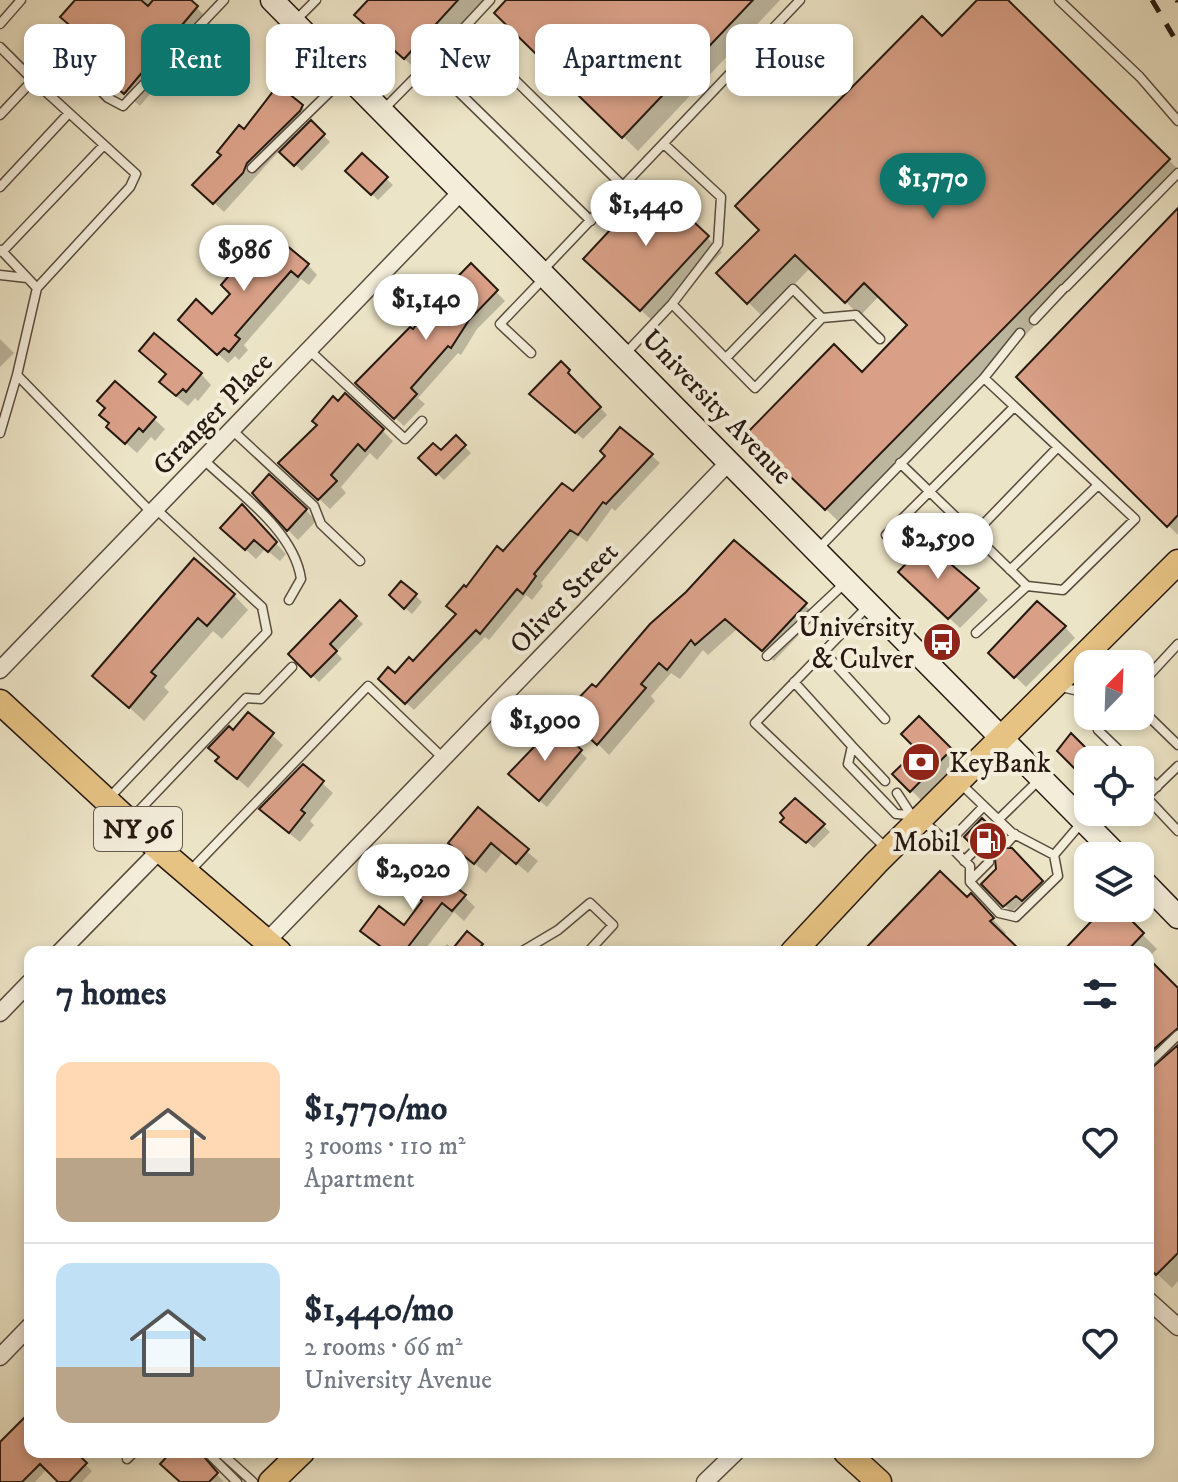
<!DOCTYPE html>
<html lang="en">
<head>
<meta charset="utf-8">
<style>
  body { margin:0; font-family:"IM FELL DW Pica",serif; background:#f6f6f7; color:#1f2937; height:100vh; display:flex; flex-direction:column; font-size:30px; white-space:nowrap }
  * { box-sizing:border-box; margin:0 }
  p { font-size:26px; color:#747a83 }
  .icon { flex:none; width:44px; height:44px; fill:none; stroke:currentColor; stroke-width:2; stroke-linecap:round; stroke-linejoin:round }
  .map { position:relative; flex:1; overflow:hidden }
  .sheet { position:absolute; left:24px; top:946px; width:1130px; height:512px; display:flex; flex-direction:column; background:#fff; border-radius:16px; box-shadow:0 4px 12px #0003 }
  .sheet>* { flex:none }
  .guide { position:absolute; left:24px; top:24px; width:1130px; height:72px; display:flex; gap:16px }
  .needle { width:52px; rotate:23deg }
  .controls { position:absolute; left:1074px; top:650px; display:grid; gap:16px }
  .controls a { display:grid; place-items:center; width:80px; height:80px; border-radius:16px; background:#fff; box-shadow:0 4px 12px #0003; font-size:40px }
  .price { position:absolute; translate:-50% -68px; padding:0 18px; border-radius:28px; background:#fff; color:#222; font-size:26px; line-height:52px; filter:drop-shadow(0 2px 4px #0008) }
  .price::after { content:''; position:absolute; left:50%; top:48px; width:24px; height:18px; margin-left:-12px; background:inherit; clip-path:polygon(0 0,100% 0,50% 100%) }
  .price.on { background:#0f766e; color:#fff }
  ul { padding:0; list-style:none }
  li { display:flex; align-items:center; gap:24px; height:200px; padding:0 32px }
  li+li { border-top:2px solid #e0e1e3 }
  li span { display:grid; place-items:center; flex:none; width:224px; height:160px; border-radius:16px; color:#555 }
  li>.icon { margin-inline-start:auto }
  span .icon { width:96px; height:96px; fill:#fffc; stroke-width:1 }
  li b { font-size:34px }
  h2 { display:flex; justify-content:space-between; align-items:center; height:96px; padding:0 32px; font-size:34px }
  .pill { padding:0 28px; border-radius:16px; background:#fff; box-shadow:0 4px 12px #0003; font-size:28px; line-height:72px }
  .pill.on { background:#0f766e; color:#fff }
  .map>svg:first-child { display:block }
</style>
</head>
<body>
<div class="map">
<svg width="1178" height="1482" viewBox="0 0 1178 1482">
  <rect width="100%" height="100%" fill="#ece4c6"/>
  <filter id="stains"><feTurbulence type="fractalNoise" baseFrequency=".0025" numOctaves="4"/><feColorMatrix values="0 0 0 0 .2 0 0 0 0 .09 0 0 0 0 .02 0 0 0 .5 -.17"/></filter>
  <radialGradient id="worn" r=".72"><stop offset=".6" stop-color="#630" stop-opacity="0"/><stop offset="1" stop-color="#630" stop-opacity=".3"/></radialGradient>
  <path fill="#0003" d="M77 0H189L211 22 140 106 65 42 75 30Z
    M371 0H486L419 72 371 29Z
    M509 0H780L638 151 496 13Z
    M980 0H1005L1178 169V180L840 523 749 434 862 375 910 326 879 296 860 316 811 267 763 317 719 273Z
    M214 36 236 57 218 76 196 56Z
    M301 106 311 116 295 134 297 136 311 123 330 142 302 171 280 150 224 212 195 185 244 132Z
    M362 156 393 185 378 200 348 171Z
    M653 186 722 252 656 324 600 273Z
    M1178 211V535L1019 377Z
    M308 265 317 275 309 285 301 279 244 345 248 350 239 360 235 356 228 363 190 329 212 317 233 294 223 285Z
    M471 266 505 301 477 329 461 355 458 353 418 398 425 404 404 426 358 383 413 332Z
    M0 339 14 353 0 367Z
    M561 364 607 415 583 439 538 401Z
    M201 374 211 385 198 401 195 398 188 406 172 393Z
    M154 419 165 429 155 441 151 437 137 453 119 437Z
    M621 429 660 463 615 511 612 508 587 542 579 536 541 583 543 586 532 600 526 595 489 640 485 637 414 710 380 679 395 676 413 664 458 615 466 590 573 494 608 456Z
    M383 431 393 441 377 460 370 453 341 487 346 493 330 509 292 474Z
    M456 438 471 453 444 480 421 458 441 453Z
    M306 510 316 521 298 540 288 530Z
    M253 518 286 554 280 561 265 549 256 559 234 539Z
    M734 543 817 616 774 661 737 629 708 655 703 650 680 679 671 673 651 696 655 701 609 755 586 732 596 721V690Z
    M911 583 977 589 988 600 960 628Z
    M234 595 248 610 222 639 213 631 164 687 169 692 144 721 95 676Z
    M415 595 422 602 412 614 398 602Z
    M340 602 363 624 336 652 342 659 319 682 290 654Z
    M1065 627 1075 638 1026 687 991 653Z
    M248 714 283 745 248 788 229 772 233 733Z
    M919 719 961 761 922 801 895 774 919 750Z
    M580 752 587 758 547 807 517 781Z
    M322 783 333 793 310 821 314 825 300 842 272 820Z
    M796 800 830 832 814 848 790 828 787 818Z
    M478 810 538 861 528 873 503 852 486 873 462 853Z
    M982 821 1049 889 1030 907 1025 901 1011 912 984 884 998 870V862L993 863 985 851 967 837Z
    M464 896 475 907 464 921 454 912 423 952H388L374 941 404 928 424 902Z
    M971 896 1006 933 1003 936 1019 952H864Z
    M1106 908H1116L1157 949 1148 958V952H1065Z
    M447 944 454 950 481 945 488 952H440Z
    M1148 961 1178 991V1281L1172 1288 1148 1265Z
    M30 1413V1452H73L92 1471 82 1482H61L47 1469 35 1482H0V1444Z
    M166 1452H239L235 1456 213 1457 210 1467 224 1482H182Z"/>
  <path fill="#d9a087" stroke="#271911" stroke-width="2" d="M75 0H141L148 6 153 0H191L198 6 124 94 63 42 74 29 60 17Z
    M368 0H458L404 59 354 15Z
    M506 0H753L622 138 494 13Z
    M977 0H1008L1170 159 825 510 746 434 834 344 862 372 907 325 864 283 845 303 795 255 747 304 716 273 759 230 735 206 922 16 942 36Z
    M214 33 231 49 210 71 193 56Z
    M278 85 303 105 300 111 247 163 243 173 213 204 192 185 221 155 217 152 239 125 244 129Z
    M311 120 325 134 294 166 279 152Z
    M362 153 388 177 371 195 345 171Z
    M653 184 709 236 640 311 583 259Z
    M1178 208V515L1167 527 1016 377Z
    M268 230 309 264 298 277 291 271 235 335 240 339 229 352 224 348 217 355 178 320 196 299 212 314 230 294 221 285Z
    M471 263 498 290 469 320 451 348 448 346 411 388 417 394 394 419 355 383 410 327 413 329 436 299Z
    M154 333 202 373 186 392 183 389 176 396 159 382 166 374 139 351Z
    M561 361 570 370 568 373 601 407 575 433 529 394Z
    M115 381 156 417 143 432 139 428 125 444 106 427 109 423 99 415 105 408 97 401Z
    M345 393 384 429 365 451 358 444 331 475 337 481 318 500 278 463 317 425 312 421 333 396 338 401Z
    M620 427 653 454 606 504 603 502 578 535 570 530 534 574 536 576 523 594 517 589 480 634 476 630 405 704 378 679 388 667 395 673 409 657 413 661 456 614 446 606 464 585 466 587 497 546 503 551 562 483 573 491 605 456 600 451Z
    M456 435 466 445 436 475 418 458 433 443 441 450Z
    M269 474 307 509 287 531 252 493Z
    M242 504 277 542 268 552 254 540 245 550 220 528Z
    M734 540 807 603 762 651 725 619 695 645 691 640 667 670 659 663 641 684 646 688 597 745 583 732 594 721 574 703 592 684 596 687 650 624 686 592Z
    M926 543 979 588 948 619 898 572Z
    M194 558 235 594 207 626 198 618 151 672 156 676 129 708 92 676Z
    M401 581 417 594 404 609 389 595Z
    M340 600 357 616 330 644 337 651 311 677 288 654Z
    M1037 601 1066 626 1014 678 988 653Z
    M248 712 274 733 237 779 215 761 219 757 208 748 229 726 233 730Z
    M919 716 952 749 910 792 892 774 917 750 901 734Z
    M554 726 582 750 539 801 508 774Z
    M1071 733 1098 760H1088V782L1057 751Z
    M303 764 324 781 301 810 305 813 289 833 259 809Z
    M795 798 825 824 806 843 780 822 784 818 780 813Z
    M478 807 529 849 516 864 491 843 474 864 448 843Z
    M982 818 1002 838V848H1012L1043 881 1022 901 1016 896 1003 907 981 884 996 869 995 859 990 855 984 857 981 845 971 844 964 837Z
    M424 862 466 895 452 911 442 903 404 952H388L360 931 379 906 404 925 422 901 414 895 421 886 411 878Z
    M940 871 967 897 971 893 994 918 990 921 1022 952H862Z
    M1104 908H1119L1144 933 1126 952H1062Z
    M467 931 483 944 476 952H450Z
    M1148 958 1178 988V1028L1148 1054Z
    M1178 1045V1253L1156 1275 1148 1267V1071Z
    M30 1412V1452H76L87 1463 69 1482H58L40 1464 22 1482H0V1442Z
    M171 1452H200L218 1473 209 1482H180L160 1464Z"/>
  <g fill="none" stroke-linecap="round" stroke-linejoin="round">
    <defs>
      <path id="service" d="M1059 0 1140 77 1178 121
        M294 22 316 0
        M0 24 21 0
        M463 29 490 0
        M46 36 108 98 123 106 224 0
        M0 47 33 80
        M429 63 591 221
        M382 111 463 29 624 187
        M0 115 33 80 136 174 130 187 37 288 17 375 152 513
        M252 168 346 76
        M0 187 69 113
        M1 250 37 288
        M2 252 104 145
        M543 270 800 0
        M0 275 27 278
        M1066 287 1178 173
        M672 304 755 388 822 318 856 315 880 339
        M1034 320 1063 289
        M309 350 405 439 422 421
        M531 353 500 324 545 277
        M626 353 672 304 718 244 721 197 665 145
        M726 358 793 289 822 318
        M984 378 1020 333
        M232 430 314 506 321 524 360 561
        M0 433 17 375
        M204 460C237 492 294 530 301 579L289 600
        M900 463 1027 586
        M974 534 1058 447
        M886 535 1014 407
        M817 550 984 378 1135 519 1063 590 1027 586 976 633
        M1010 570 1098 485
        M868 606 755 723 888 850
        M824 652 885 719
        M767 656 846 582
        M794 682 852 746 848 764 896 814C926 813 948 846 970 866V882L999 913 1016 917 1058 876 1054 855 1083 821
        M1140 685 1178 644
        M1061 687 1088 693
        M1140 708 1178 745
        M1111 716 1098 730 1129 760
        M852 746 885 781
        M1178 766 1146 797 1178 831
        M1140 770 1157 787
        M960 783 1012 833 1054 855
        M897 793 910 813
        M110 797 267 632 262 607 156 509
        M132 818 246 698 261 699 292 667
        M999 819 1041 778
        M1007 843 1015 834
        M947 844 984 806
        M964 861 976 849
        M188 873 368 686 443 758
        M970 881 989 862
        M521 952 558 930 590 903 613 925 588 952
        M1148 1064 1178 1035
        M207 1452 237 1482
        M220 1452 253 1482
        M127 1459 134 1452"/>
      <path id="minor" d="M0 670 461 192
        M267 941 730 461
        M60 952 160 850
        M0 1013 30 982
        M1148 1300 1178 1327
        M0 1357 30 1326
        M705 1482 736 1452"/>
      <path id="secondary" d="M272 0 1118 856
        M1140 878 1178 917"/>
      <path id="primary" d="M0 702 160 850 279 952
        M793 952 876 863 1178 562
        M846 1452 879 1482
        M271 1482 302 1452"/>
    </defs>
    <use href="#service" stroke="#584c3e" stroke-width="11"/>
    <use href="#minor" stroke="#584c3e" stroke-width="19"/>
    <use href="#secondary" stroke="#271911" stroke-width="25"/>
    <use href="#primary" stroke="#271911" stroke-width="27"/>
    <use href="#service" stroke="#f3edda" stroke-width="8"/>
    <use href="#minor" stroke="#f3edda" stroke-width="16"/>
    <use href="#secondary" stroke="#f3edda" stroke-width="22"/>
    <use href="#primary" stroke="#e6c283" stroke-width="24"/>
    <path stroke="#271911" stroke-width="5" stroke-dasharray="14 14" stroke-linecap="butt" d="M1152 0 1178 44
      M1177 0 1178 2"/>
  </g>
  <defs>
    <symbol id="bus-disc" viewBox="-11 -11 22 22"><circle r="9.5" fill="#8f2418" stroke="#f3edda"/><path d="M-5-6H5V4H4V6H2V4H-2V6H-4V4H-5ZM-3.5-4V0h7V-4ZM-3.5 1.2v1.5H-2V1.2ZM2 1.2v1.5H3.5V1.2Z" fill="#fff"/></symbol>
    <symbol id="bank-disc" viewBox="-11 -11 22 22"><circle r="9.5" fill="#8f2418" stroke="#f3edda"/><path d="M-6-4H6V4H-6ZM0-2.3a2.3 2.3 0 1 0 0 4.6a2.3 2.3 0 1 0 0-4.6Z" fill="#fff"/></symbol>
    <symbol id="fuel-disc" viewBox="-11 -11 22 22"><circle r="9.5" fill="#8f2418" stroke="#f3edda"/><path d="M-5.5-6h7V0h2V4h1.3V-2.5L3-4.5l.8-.8L6-3V5H2.5V1h-1V6h-7ZM-4.2-4.7v3.2H.2V-4.7Z" fill="#fff"/></symbol>
  </defs>
  <g fill-rule="evenodd">
    <use href="#bus-disc" x="920" y="620" width="44" height="44"/>
    <use href="#bank-disc" x="899" y="740" width="44" height="44"/>
    <use href="#fuel-disc" x="966" y="819" width="44" height="44"/>
  </g>
  <g text-anchor="middle" stroke-width="8" stroke-linejoin="round" paint-order="stroke">
    <rect fill="#f3edda" stroke="#64594d" stroke-width="2" x="94" y="807" width="88" height="44" rx="6"/>
    <g font-size="26" font-weight="bold" fill="#271911">
      <text x="138" y="838">NY 96</text>
    </g>
    <g font-size="28" fill="#271911" stroke="#f3edda">
      <text transform="translate(718 406) rotate(46)" y="10">University Avenue</text>
      <text transform="translate(212 413) rotate(-46)" y="10">Granger Place</text>
      <text transform="translate(563 597) rotate(-46)" y="10">Oliver Street</text>
    </g>
    <g font-size="28" fill="#271911" stroke="#f3edda" text-anchor="end">
      <text x="914" y="636">University<tspan x="914" dy="32">&amp; Culver</tspan></text>
      <text x="949" y="772" text-anchor="start">KeyBank</text>
      <text x="960" y="851">Mobil</text>
    </g>
  </g>
  <rect width="100%" height="100%" filter="url(#stains)"/>
  <rect width="100%" height="100%" fill="url(#worn)"/>
</svg>
<div class="controls">
<a><svg class="needle" viewBox="-14 -14 28 28"><path d="M0-13l5 13h-10z" fill="#e53935"/><path d="M0 13l5-13h-10z" fill="#747a83"/></svg></a>
<a><svg class="icon" aria-label="locate" viewBox="0 0 24 24"><circle cx="12" cy="12" r="6"/><path d="M12 2v4M12 18v4M2 12h4M18 12h4"/></svg></a>
<a><svg class="icon" aria-label="layers" viewBox="0 0 24 24"><path d="M12 4l9 5-9 5-9-5zM3 14l9 5 9-5"/></svg></a>
</div>
<b class="price on" style="left:933px;top:221px">$1,770</b>
<b class="price" style="left:646px;top:248px">$1,440</b>
<b class="price" style="left:244px;top:293px">$986</b>
<b class="price" style="left:426px;top:342px">$1,140</b>
<b class="price" style="left:938px;top:581px">$2,590</b>
<b class="price" style="left:545px;top:763px">$1,900</b>
<b class="price" style="left:413px;top:912px">$2,020</b>
<div class="guide">
<a class="pill">Buy</a>
<a class="pill on">Rent</a>
<a class="pill">Filters</a>
<a class="pill">New</a>
<a class="pill">Apartment</a>
<a class="pill">House</a>
</div>
<section class="sheet">
<h2>7 homes<svg class="icon" aria-label="filters" viewBox="0 0 24 24"><path d="M4 7h16M4 17h16"/><circle cx="9" cy="7" r="2"/><circle cx="15" cy="17" r="2"/></svg></h2>
<ul>
<li><span style="background:linear-gradient(#ffd9b3 60%,#b9a48a 0)"><svg class="icon" aria-label="home" viewBox="0 0 24 24"><path d="M3 11l9-7 9 7M6 9v11h12V9"/></svg></span><div><b>$1,770/mo</b><p>3 rooms · 110 m²</p><p>Apartment</p></div><svg class="icon" aria-label="heart" viewBox="0 0 24 24"><path d="M12 20l-8-8c-3-5 5-10 8-4 3-6 11-1 8 4z"/></svg></li>
<li><span style="background:linear-gradient(#bfe0f5 65%,#b9a48a 0)"><svg class="icon" aria-label="home" viewBox="0 0 24 24"><path d="M3 11l9-7 9 7M6 9v11h12V9"/></svg></span><div><b>$1,440/mo</b><p>2 rooms · 66 m²</p><p>University Avenue</p></div><svg class="icon" aria-label="heart" viewBox="0 0 24 24"><path d="M12 20l-8-8c-3-5 5-10 8-4 3-6 11-1 8 4z"/></svg></li>
</ul>
</section>
</div>
</body>
</html>
